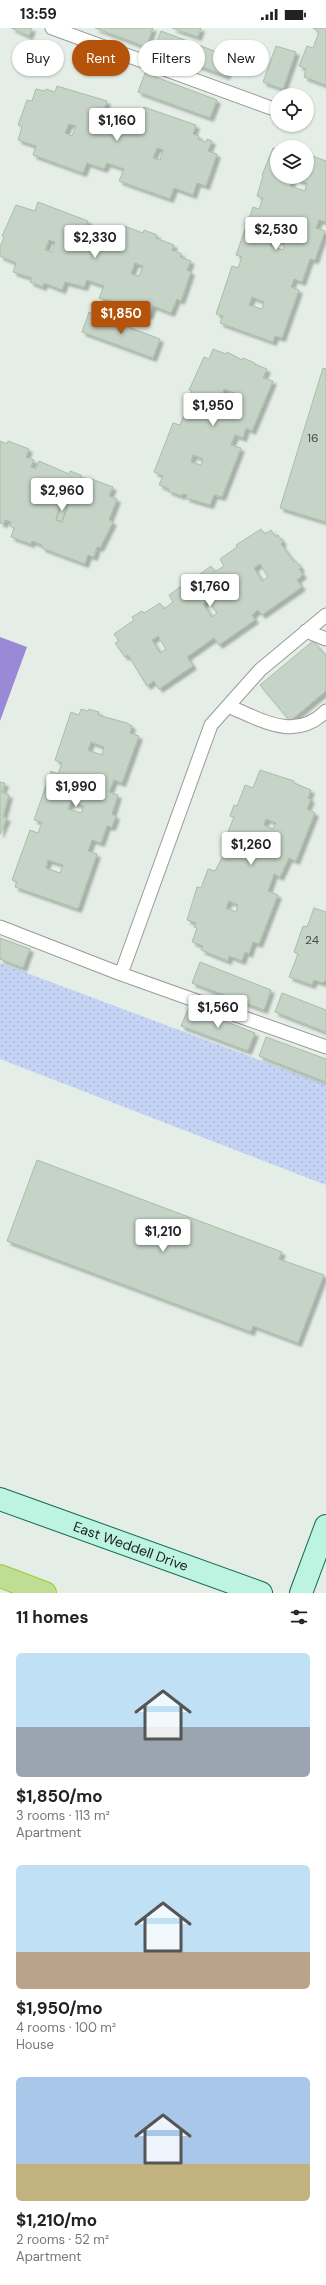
<!DOCTYPE html>
<html lang="en">
<head>
<meta charset="utf-8">
<style>
  body { margin:0; font-family:"DM Sans",sans-serif; background:#f6f6f6; color:#222; height:100vh; display:flex; flex-direction:column; font-size:15px; white-space:nowrap }
  * { box-sizing:border-box; margin:0 }
  p { font-size:13px; color:#767676 }
  .icon { flex:none; width:22px; height:22px; fill:none; stroke:currentColor; stroke-width:2; stroke-linecap:round; stroke-linejoin:round }
  .map { position:relative; height:1565px; overflow:hidden }
  .side { display:flex; flex-direction:column; background:#fff; flex:1 }
  .side>* { flex:none }
  .guide { position:absolute; left:12px; top:12px; width:302px; height:36px; display:flex; gap:8px }
  .buttons { position:absolute; left:270px; top:60px; display:grid; gap:8px }
  .buttons a { display:grid; place-items:center; width:44px; height:44px; border-radius:50%; background:#fff; box-shadow:0 1px 3px #0004; font-size:20px }
  .price { position:absolute; translate:-50% -34px; padding:0 9px; border-radius:4px; background:#fff; color:#222; font-size:13px; line-height:26px; filter:drop-shadow(0 1px 2px #0008) }
  .price::after { content:''; position:absolute; left:50%; top:24px; width:12px; height:9px; margin-left:-6px; background:inherit; clip-path:polygon(0 0,100% 0,50% 100%) }
  .price.selected { background:#b45309; color:#fff }
  ul { padding:0; list-style:none }
  li { display:grid; align-content:center; gap:8px; height:212px; padding:0 16px }
  li span { display:grid; place-items:center; height:124px; border-radius:6px; color:#555 }
  li>.icon { margin-inline-start:auto }
  span .icon { width:72px; height:72px; fill:#fffc; stroke-width:1 }
  li b { font-size:17px }
  h2 { display:flex; justify-content:space-between; align-items:center; height:48px; padding:0 16px; font-size:17px }
  .tag { padding:0 14px; border-radius:18px; background:#fff; box-shadow:0 1px 3px #0004; font-size:14px; line-height:36px }
  .tag.selected { background:#b45309; color:#fff }
  .status { display:flex; justify-content:space-between; align-items:center; height:28px; padding:0 20px; background:#fff; direction:ltr }
  .status svg { height:11px; fill:currentColor }
  .map>svg:first-child { display:block }
</style>
</head>
<body>
<div class="status"><b>13:59</b><svg viewBox="0 0 49 12"><path d="M0 12V9h3v3zM5 12V6h3v6zM10 12V3h3v9zM15 12V0h3v12zM26 1h20v11H26zM47 4h2v5h-2z"/></svg></div>
<div class="map">
<svg width="326" height="1565" viewBox="0 0 326 1565">
  <defs>
    <pattern id="park-dots" width="8" height="8" patternUnits="userSpaceOnUse"><rect width="8" height="8" fill="#c5d3f4"/><path d="M2 2h.1M6 6h.1" fill="none" stroke="#a9b5d1" stroke-width="1.8" stroke-linecap="round"/></pattern>
    <filter id="shadow"><feDropShadow dx="3.5" dy="3.5" stdDeviation="1" flood-color="#0004"/></filter>
  </defs>
  <rect width="100%" height="100%" fill="#e4eee7"/>
  <path fill="url(#park-dots)" d="M0 935 326 1057V1157L0 1031Z"/>
  <path fill="#9a89d6" d="M0 609 27 619 0 693Z"/>
  <path fill="#c5d4c6" stroke="#a8bea9" fill-rule="evenodd" filter="url(#shadow)" d="M11 0H32L29 8Z
    M95 0H153L146 19Z
    M172 0H201L198 9Z
    M313 0H326V57L304 49 306 41 299 38 307 18 313 20 319 4Z
    M161 3 233 30 226 48 154 21Z
    M276 18 296 24 283 61 263 54Z
    M145 45 217 72 210 90 138 64Z
    M57 58 107 73 103 84 121 90 123 85 135 89 136 85 141 88 144 79 196 97 193 106 199 108 198 111 206 114 207 111 212 113 208 123 217 126 206 158 197 155 193 167 174 160 170 171 119 153 124 141 107 135 104 141 87 135 83 145 33 127 36 118 18 112 22 99 18 97 27 72 32 73 36 61 45 63 46 61 55 64ZM69 96 76 98 72 108 65 105ZM157 120 163 122 160 132 153 130Z
    M273 120 277 121V149H307V126L326 133V194L319 192 316 200 325 203 315 232 310 231 302 254 294 251 291 259 299 262 282 310 275 308 273 314 220 295 223 288 216 286 232 238 238 240 242 229 236 227 253 179 259 181 263 170 257 168 263 148 262 147ZM293 150 307 155 305 163 290 158ZM272 210 285 215 283 222 270 217ZM252 269 264 274 262 281 249 277Z
    M38 174 88 193 86 199 91 201 90 204 101 208 103 201 121 206 124 198 143 205 144 202 157 207 156 210 174 217 172 222 182 226 180 229 191 233 187 242 191 244 181 273 177 271 171 285 153 278 149 288 132 282 133 279 99 270 104 258 87 252 84 259 65 254 62 262 44 255 43 259 30 254 32 250 13 244 16 235 0 228V219L4 209 2 208 16 177 35 183ZM49 212 55 214 52 224 45 222ZM135 235 143 238 139 248 131 246Z
    M89 284 160 311 153 330 82 304Z
    M213 321 226 326 227 324 242 332 243 330 255 335 254 336 267 341 263 350 273 353 252 403 246 400 243 410 235 407 231 417 241 420 222 469 214 467 210 477 186 470 187 467 183 466 182 468 168 463 169 461 159 457 163 448 154 444 173 395 180 397 184 387 190 389 193 382 186 380 192 363 189 362 204 329 209 331ZM224 361 234 365 231 372 222 368ZM193 427 203 431 201 437 191 434Z
    M323 340 326 341V494L280 480Z
    M0 413 7 416 8 413 29 421 26 429 34 432 31 439 36 441 39 433 69 446 70 443 81 447V450L88 452 89 450 113 459 109 468 117 471 109 492 113 494 100 520 97 519 94 529 88 527 85 536 42 520V517L32 513 31 516 11 509 14 500 10 498 11 494 5 492 4 496 0 495ZM61 474 68 476 62 494 56 492Z
    M61 474 68 476 62 494 56 492Z
    M261 501 265 506 271 502 276 509 278 507 283 514 281 516 294 534 296 533 301 540 299 541 303 547 297 552 302 559 262 587 258 582 252 587 255 592 219 617 214 610 187 629 193 638 159 661 154 653 147 658 128 627 125 629 115 615 119 613 114 606 134 592 132 589 142 583 144 585 160 575 164 581 173 574 169 567 187 554 185 552 194 546 196 549 211 538 215 544 224 538 220 531 237 519 236 517ZM260 536 268 549 262 553 254 540ZM208 572 217 585 212 589 203 576ZM158 608 166 621 160 625 152 612Z
    M313 613 326 628V663L290 693 260 657Z
    M81 681 88 683 89 681 99 684 98 687 127 695 132 698 130 705 139 708 122 755 114 752 109 764 118 767 112 786 116 788 112 799 107 798 101 815 92 812 88 823 97 826 78 881 15 859 17 854 12 852 30 802 38 805 42 794 34 792 51 743 58 746 62 735 55 732 71 684 79 687ZM91 714 104 719 102 727 88 722ZM71 774 84 778 81 785 68 781ZM48 832 63 837 60 845 46 840Z
    M260 742 294 753V755L311 762 308 770 311 771 307 781 315 785 296 833 289 830 280 849 274 846 268 863 278 867 259 916 253 914 249 926 245 924 242 933 229 928 228 933 201 922 203 918 192 914 197 900 194 899 196 895 187 892 197 859 201 860 208 841 215 843 224 826 230 828 234 816H232L233 811 226 809 234 789 230 788 234 777 237 778 245 757 253 760ZM266 791 276 795 273 801 264 797ZM229 873 238 877 236 884 226 880Z
    M0 754 5 755 2 764 9 767 3 789 7 790 0 806Z
    M314 880 326 884V952L323 955 314 952 312 957 289 949 298 926 294 924 303 898 307 899Z
    M0 910 30 921 23 940 0 931Z
    M200 934 271 962 264 982 192 955Z
    M282 965 326 982V1004L275 984Z
    M189 979 255 1005 248 1023 181 998Z
    M266 1009 326 1031V1054L259 1028Z
    M37 1132 282 1224 279 1231 324 1247 298 1315 253 1298 251 1304 7 1213Z"/>
  <g fill="none" stroke-linecap="round" stroke-linejoin="round">
    <defs>
      <path id="lane" d="M52 0 271 80
        M306 603 326 611
        M228 678C262 692 295 714 326 683
        M0 899 121 946 326 1019
        M121 946 211 697 260 642 326 587"/>
      <g id="secondary">
        <path id="s1" d="M0 1471 261 1565"/>
        <path d="M301 1565 326 1498"/>
      </g>
      <path id="highway" d="M0 1548 45 1565"/>
    </defs>
    <use href="#lane" stroke="#9a9a9a" stroke-width="15"/>
    <use href="#secondary" stroke="#0f6a51" stroke-width="24"/>
    <use href="#highway" stroke="#a1c934" stroke-width="24"/>
    <use href="#lane" stroke="#fff" stroke-width="13"/>
    <use href="#secondary" stroke="#bcf3e1" stroke-width="22"/>
    <use href="#highway" stroke="#bede93" stroke-width="22"/>
  </g>
  <g text-anchor="middle" stroke-width="4" stroke-linejoin="round" paint-order="stroke">
    <g font-size="12" fill="#474b47">
      <text x="313" y="414">16</text>
      <text x="312" y="916">24</text>
    </g>
    <g font-size="14" fill="#1d1d1d" stroke="#fff">
      <text dy="5" stroke="none"><textPath href="#s1" startOffset="139">East Weddell Drive</textPath></text>
    </g>
  </g>
</svg>
<div class="buttons">
<a><svg class="icon" aria-label="locate" viewBox="0 0 24 24"><circle cx="12" cy="12" r="6"/><path d="M12 2v4M12 18v4M2 12h4M18 12h4"/></svg></a>
<a><svg class="icon" aria-label="layers" viewBox="0 0 24 24"><path d="M12 4l9 5-9 5-9-5zM3 14l9 5 9-5"/></svg></a>
</div>
<b class="price" style="left:117px;top:114px">$1,160</b>
<b class="price" style="left:276px;top:223px">$2,530</b>
<b class="price" style="left:95px;top:231px">$2,330</b>
<b class="price selected" style="left:121px;top:307px">$1,850</b>
<b class="price" style="left:213px;top:399px">$1,950</b>
<b class="price" style="left:62px;top:484px">$2,960</b>
<b class="price" style="left:210px;top:580px">$1,760</b>
<b class="price" style="left:76px;top:780px">$1,990</b>
<b class="price" style="left:251px;top:838px">$1,260</b>
<b class="price" style="left:218px;top:1001px">$1,560</b>
<b class="price" style="left:163px;top:1225px">$1,210</b>
<div class="guide">
<a class="tag">Buy</a>
<a class="tag selected">Rent</a>
<a class="tag">Filters</a>
<a class="tag">New</a>
</div>
</div>
<section class="side">
<h2>11 homes<svg class="icon" aria-label="filters" viewBox="0 0 24 24"><path d="M4 7h16M4 17h16"/><circle cx="9" cy="7" r="2"/><circle cx="15" cy="17" r="2"/></svg></h2>
<ul>
<li><span style="background:linear-gradient(#bfe0f5 60%,#9aa5b1 0)"><svg class="icon" aria-label="home" viewBox="0 0 24 24"><path d="M3 11l9-7 9 7M6 9v11h12V9"/></svg></span><div><b>$1,850/mo</b><p>3 rooms · 113 m²</p><p>Apartment</p></div></li>
<li><span style="background:linear-gradient(#bfe0f5 70%,#b9a48a 0)"><svg class="icon" aria-label="home" viewBox="0 0 24 24"><path d="M3 11l9-7 9 7M6 9v11h12V9"/></svg></span><div><b>$1,950/mo</b><p>4 rooms · 100 m²</p><p>House</p></div></li>
<li><span style="background:linear-gradient(#a9c7e8 70%,#c2b280 0)"><svg class="icon" aria-label="home" viewBox="0 0 24 24"><path d="M3 11l9-7 9 7M6 9v11h12V9"/></svg></span><div><b>$1,210/mo</b><p>2 rooms · 52 m²</p><p>Apartment</p></div></li>
</ul>
</section>
</body>
</html>
